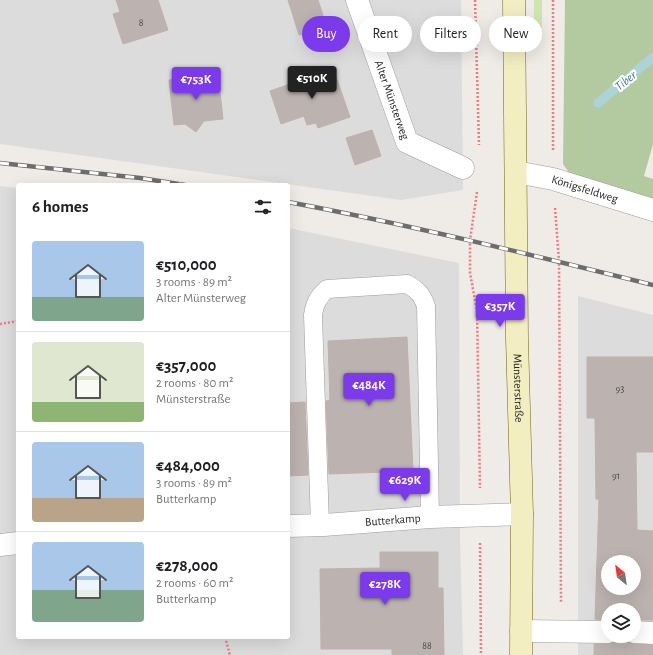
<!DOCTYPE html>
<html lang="en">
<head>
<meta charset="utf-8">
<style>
  body { margin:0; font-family:"Alegreya Sans",sans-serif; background:#f2f2f2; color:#202124; height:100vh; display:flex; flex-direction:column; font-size:15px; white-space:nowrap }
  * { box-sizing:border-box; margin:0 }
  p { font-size:13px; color:#757577 }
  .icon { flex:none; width:22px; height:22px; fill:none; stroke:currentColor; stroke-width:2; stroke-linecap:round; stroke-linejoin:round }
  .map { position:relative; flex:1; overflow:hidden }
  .side { position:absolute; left:16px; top:183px; width:274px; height:456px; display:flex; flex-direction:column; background:#fff; border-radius:4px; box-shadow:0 4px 16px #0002 }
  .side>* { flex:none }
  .guide { position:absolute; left:302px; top:16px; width:291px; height:36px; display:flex; gap:8px }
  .needle { width:26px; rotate:331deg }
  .fabs { position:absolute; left:601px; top:555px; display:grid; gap:8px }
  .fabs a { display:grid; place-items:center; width:40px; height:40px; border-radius:50%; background:#fff; box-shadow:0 4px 16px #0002; font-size:20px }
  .price { position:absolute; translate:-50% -34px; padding:0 9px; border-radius:4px; background:#7c3aed; color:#fff; font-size:13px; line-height:26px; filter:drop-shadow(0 1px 2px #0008) }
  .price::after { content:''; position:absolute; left:50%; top:24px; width:12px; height:9px; margin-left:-6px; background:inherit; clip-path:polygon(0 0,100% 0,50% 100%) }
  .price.current { background:#222; color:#fff }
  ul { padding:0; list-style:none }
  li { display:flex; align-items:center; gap:12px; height:100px; padding:0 16px }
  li+li { border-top:1px solid #e0e0e0 }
  li span { display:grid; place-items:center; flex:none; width:112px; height:80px; border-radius:4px; color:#555 }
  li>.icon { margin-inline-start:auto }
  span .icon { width:48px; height:48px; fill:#fffc; stroke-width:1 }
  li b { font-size:17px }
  h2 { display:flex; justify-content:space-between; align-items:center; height:48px; padding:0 16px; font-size:17px }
  .tag { padding:0 14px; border-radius:18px; background:#fff; box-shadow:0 4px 16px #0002; font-size:14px; line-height:36px }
  .tag.current { background:#7c3aed; color:#fff }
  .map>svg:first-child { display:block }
</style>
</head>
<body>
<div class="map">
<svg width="653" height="655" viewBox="0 0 653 655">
  <rect width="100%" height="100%" fill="#efebe7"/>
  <path fill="#dddcdc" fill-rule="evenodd" d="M0 0H461L463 190 401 200 0 144Z
    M0 186 18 188V637H288V228L459 263 460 539 463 655H0Z
    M578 296 653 315V655H578ZM608 562H634V588H608ZM608 610H634V636H608Z"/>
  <path fill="#d2e3b2" d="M534 0H542V28L539 29 534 18Z"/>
  <path fill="#b3caa0" d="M565 0H653V144L644 176 653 179V199L570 174 563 164Z"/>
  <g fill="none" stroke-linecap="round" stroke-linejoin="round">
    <path stroke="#acd4d8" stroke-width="9" d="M598 103 653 57"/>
  </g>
  <path fill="#bcb3b0" stroke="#bfb0ab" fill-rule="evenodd" d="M116 0H158L168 30 123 44 113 14 120 12Z
    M288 0H318L328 31 299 35Z
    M333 68 350 117 318 128 316 123 307 125 304 116 281 124 270 91 293 83V81Z
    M218 74 223 119 204 121 196 132 185 124 174 125 169 80Z
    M372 130 381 156 355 165 346 138Z
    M407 337 413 471 329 474 326 401 330 400 328 341Z
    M587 357H653V452H636L637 530 653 531V620H634V610H608V620L595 619 599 499H596L595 418H587ZM608 562H634V588H608Z
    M305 402 308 475 288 476V403Z
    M380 552H438V588H443L444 655H392V649H321L320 569 380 568Z
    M619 636H622L627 642 633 644 653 645V655H594V644H608L614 643Z"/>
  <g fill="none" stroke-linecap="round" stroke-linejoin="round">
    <defs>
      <path id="service" d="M320 525 313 315C315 303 318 297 327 289L407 284C418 290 422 295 426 306L430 517"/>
      <g id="minor">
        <path id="s1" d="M357 0 407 142 463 168"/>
        <path id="s2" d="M516 172 553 179 653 210"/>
        <path id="s3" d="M288 526 324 525 430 517 522 514"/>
        <path d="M0 545 18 543"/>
        <path d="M521 631 608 632"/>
        <path d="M634 632 653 633"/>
      </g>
      <g id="secondary">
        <path id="s4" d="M514 0 517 339 522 514 521 655"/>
      </g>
    </defs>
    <use href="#service" stroke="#9c9c9c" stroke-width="19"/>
    <use href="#minor" stroke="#9c9c9c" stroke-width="23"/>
    <use href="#secondary" stroke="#6b6711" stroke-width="23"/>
    <path stroke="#eb7c82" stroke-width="2.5" stroke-dasharray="2 2" stroke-linecap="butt" d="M475 0 479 145
      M553 0V151
      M477 192 470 240V273L477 311 480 488
      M555 208 559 261 561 603
      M0 324 18 321
      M480 543 481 655
      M225 637 230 655"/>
    <use href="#service" stroke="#fff" stroke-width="18"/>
    <use href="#minor" stroke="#fff" stroke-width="22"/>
    <use href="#secondary" stroke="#f3eec1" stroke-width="22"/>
    <defs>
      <path id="rail" d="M0 163 140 178 185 185
        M288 202C411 225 532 255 653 285"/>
    </defs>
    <use href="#rail" stroke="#6d6d6d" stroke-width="4.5"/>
    <use href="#rail" stroke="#fff" stroke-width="3" stroke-dasharray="9" stroke-linecap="butt"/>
  </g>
  <g text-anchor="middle" stroke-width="4" stroke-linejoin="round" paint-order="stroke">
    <g font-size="10" fill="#464443">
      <text x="141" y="26">8</text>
      <text x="620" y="392">93</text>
      <text x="616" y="479">91</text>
      <text x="427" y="649">88</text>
    </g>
    <g font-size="12" fill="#1f1f1f" stroke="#fff">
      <text dy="4" stroke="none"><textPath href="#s1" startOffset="106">Alter Münsterweg</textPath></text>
      <text dy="4" stroke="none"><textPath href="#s2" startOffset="71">Königsfeldweg</textPath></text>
      <text dy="4" stroke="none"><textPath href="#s4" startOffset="388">Münsterstraße</textPath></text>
      <text dy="4" stroke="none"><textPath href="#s3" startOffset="105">Butterkamp</textPath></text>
    </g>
    <g font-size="13" font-style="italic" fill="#4c778f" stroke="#fff">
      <text transform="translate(625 80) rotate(-39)" y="5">Tiber</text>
    </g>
  </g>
</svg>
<div class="fabs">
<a><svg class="needle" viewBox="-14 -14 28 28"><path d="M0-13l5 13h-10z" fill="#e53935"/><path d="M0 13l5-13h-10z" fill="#757577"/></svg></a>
<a><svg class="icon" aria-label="layers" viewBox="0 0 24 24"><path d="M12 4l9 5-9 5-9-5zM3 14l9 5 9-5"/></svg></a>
</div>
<b class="price current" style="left:312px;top:100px">€510K</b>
<b class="price" style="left:196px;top:101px">€753K</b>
<b class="price" style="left:500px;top:328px">€357K</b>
<b class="price" style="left:369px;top:407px">€484K</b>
<b class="price" style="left:405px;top:502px">€629K</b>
<b class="price" style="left:385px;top:606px">€278K</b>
<div class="guide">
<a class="tag current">Buy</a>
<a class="tag">Rent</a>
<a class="tag">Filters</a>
<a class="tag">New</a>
</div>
<section class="side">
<h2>6 homes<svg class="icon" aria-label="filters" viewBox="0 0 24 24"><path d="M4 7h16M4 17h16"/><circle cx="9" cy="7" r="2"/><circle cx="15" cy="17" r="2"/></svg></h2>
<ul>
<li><span style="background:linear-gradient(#a9c7e8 70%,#7fa58c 0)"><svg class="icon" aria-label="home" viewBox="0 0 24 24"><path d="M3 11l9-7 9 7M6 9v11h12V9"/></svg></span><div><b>€510,000</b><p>3 rooms · 89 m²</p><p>Alter Münsterweg</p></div></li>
<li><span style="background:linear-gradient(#dfe7d0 75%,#8fb573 0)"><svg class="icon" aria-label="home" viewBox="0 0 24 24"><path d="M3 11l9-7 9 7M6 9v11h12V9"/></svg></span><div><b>€357,000</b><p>2 rooms · 80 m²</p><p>Münsterstraße</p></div></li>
<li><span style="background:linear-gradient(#a9c7e8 70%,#b9a48a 0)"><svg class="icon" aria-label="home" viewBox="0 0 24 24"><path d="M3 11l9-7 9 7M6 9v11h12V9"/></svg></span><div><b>€484,000</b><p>3 rooms · 89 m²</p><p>Butterkamp</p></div></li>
<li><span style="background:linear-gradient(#a9c7e8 60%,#7fa58c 0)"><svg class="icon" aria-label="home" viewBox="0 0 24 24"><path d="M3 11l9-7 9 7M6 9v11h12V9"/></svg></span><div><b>€278,000</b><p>2 rooms · 60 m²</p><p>Butterkamp</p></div></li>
</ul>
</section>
</div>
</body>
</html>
